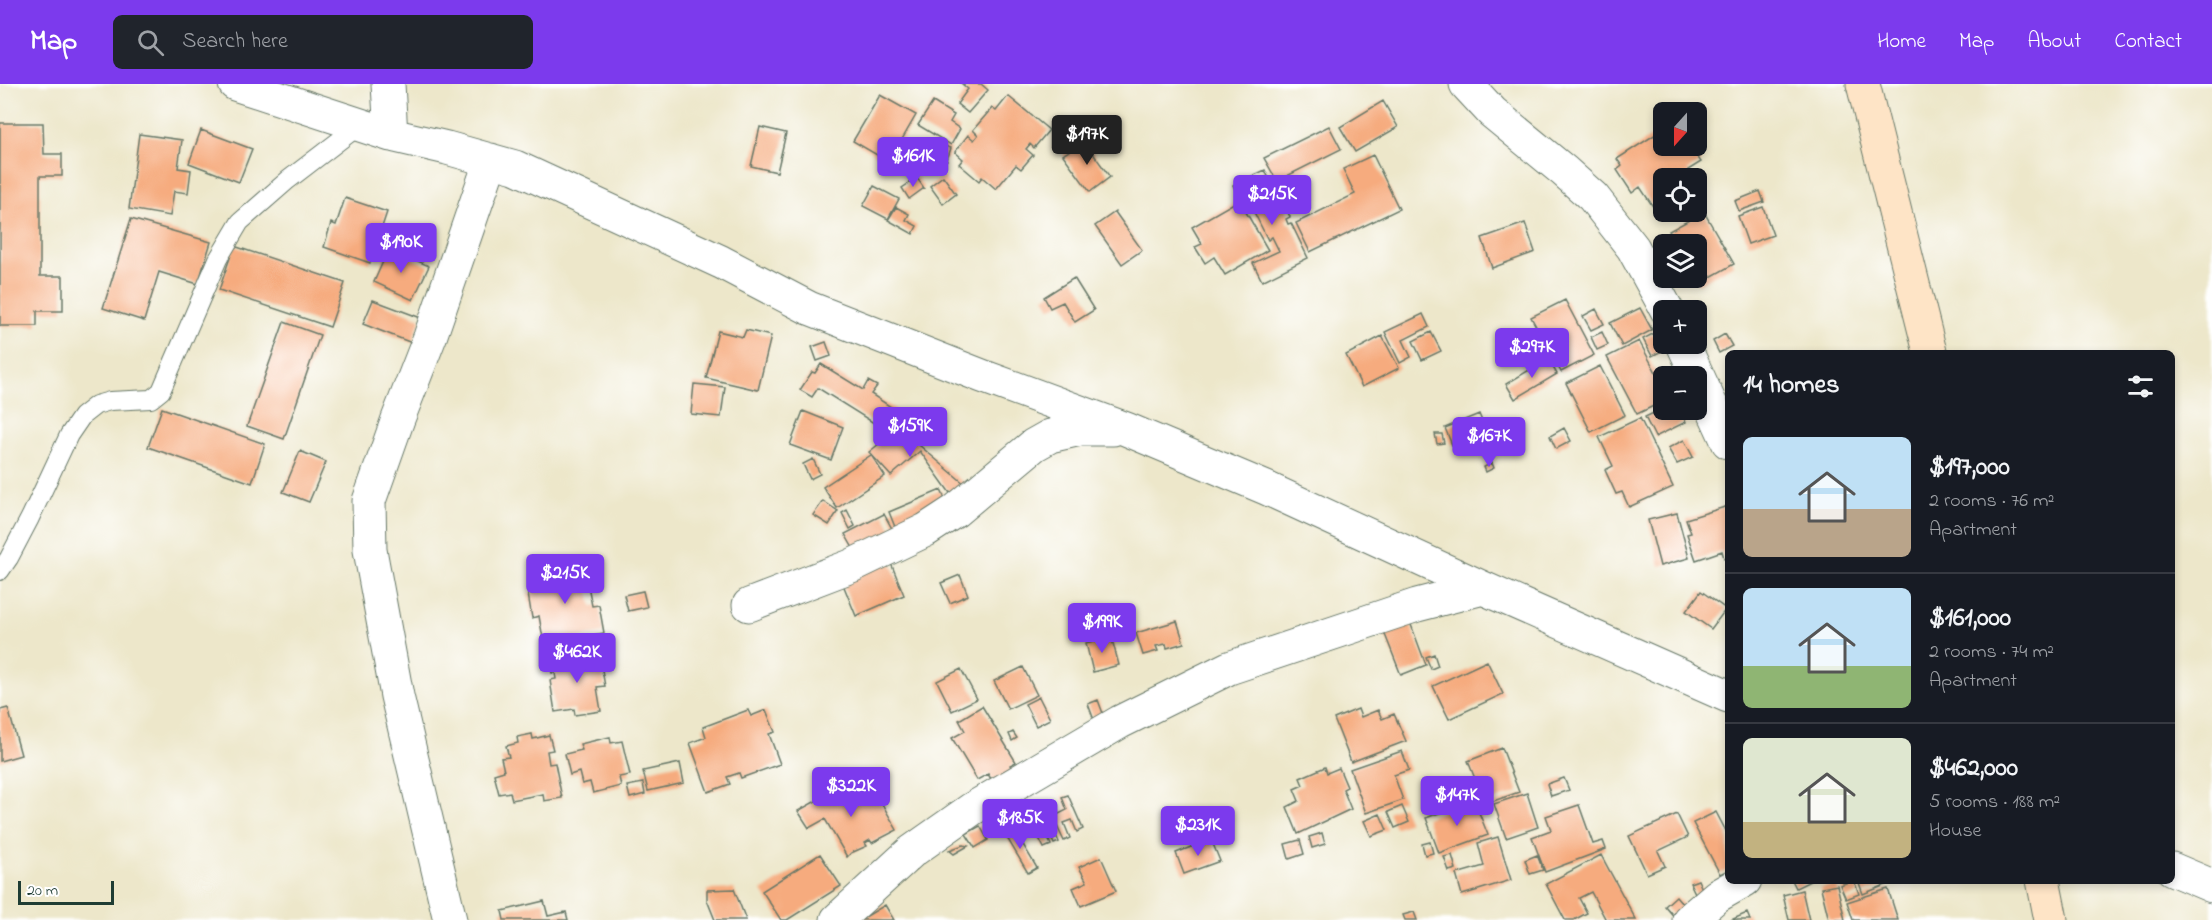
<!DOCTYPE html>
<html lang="en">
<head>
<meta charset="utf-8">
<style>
  body { margin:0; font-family:"Indie Flower",sans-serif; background:#20242c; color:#f1f3f6; height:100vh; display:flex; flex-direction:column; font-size:22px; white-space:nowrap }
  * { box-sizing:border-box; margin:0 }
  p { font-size:20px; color:#9ea1a6 }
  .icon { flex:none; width:33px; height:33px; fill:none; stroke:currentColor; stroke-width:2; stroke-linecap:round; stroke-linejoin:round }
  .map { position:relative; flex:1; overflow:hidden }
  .side { position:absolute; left:1725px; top:266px; width:450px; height:534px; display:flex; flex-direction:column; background:#171b24; border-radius:9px; box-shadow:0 3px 9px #0003 }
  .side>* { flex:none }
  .needle { width:39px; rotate:201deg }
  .controls { position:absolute; left:1653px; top:18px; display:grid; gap:12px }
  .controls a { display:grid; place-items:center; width:54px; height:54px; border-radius:9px; background:#171b24; box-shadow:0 3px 9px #0003; font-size:30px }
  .scale { position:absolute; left:18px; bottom:15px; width:96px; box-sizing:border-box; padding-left:6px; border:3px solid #1f3d34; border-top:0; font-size:16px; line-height:21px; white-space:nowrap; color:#1f3d34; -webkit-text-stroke:4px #fff; paint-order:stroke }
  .price { position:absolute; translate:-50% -51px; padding:0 14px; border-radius:6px; background:#7c3aed; color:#fff; font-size:20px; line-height:39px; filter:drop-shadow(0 2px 3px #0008) }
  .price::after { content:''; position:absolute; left:50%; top:36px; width:18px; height:14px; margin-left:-9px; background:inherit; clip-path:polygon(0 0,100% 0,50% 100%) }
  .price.selected { background:#222; color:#fff }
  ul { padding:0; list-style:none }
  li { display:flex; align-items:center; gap:18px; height:150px; padding:0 18px }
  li+li { border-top:2px solid #363941 }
  li span { display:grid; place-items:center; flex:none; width:168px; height:120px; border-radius:9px; color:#555 }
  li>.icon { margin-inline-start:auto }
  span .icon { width:72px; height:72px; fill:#fffc; stroke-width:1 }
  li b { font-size:26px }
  h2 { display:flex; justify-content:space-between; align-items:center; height:72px; padding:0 18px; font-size:26px }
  header { display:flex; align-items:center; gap:36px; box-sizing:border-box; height:84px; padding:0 30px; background:#7c3aed; color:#fff }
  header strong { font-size:28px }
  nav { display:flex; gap:33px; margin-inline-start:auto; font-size:21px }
  .search { width:420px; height:54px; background:#20242c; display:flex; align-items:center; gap:15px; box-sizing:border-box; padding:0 21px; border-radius:9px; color:#9ea1a6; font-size:22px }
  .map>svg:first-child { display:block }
</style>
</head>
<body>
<header>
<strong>Map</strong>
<div class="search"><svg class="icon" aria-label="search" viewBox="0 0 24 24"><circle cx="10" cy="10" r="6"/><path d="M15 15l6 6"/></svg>Search here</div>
<nav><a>Home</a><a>Map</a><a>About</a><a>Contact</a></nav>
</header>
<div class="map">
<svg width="2212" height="836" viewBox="0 0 2212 836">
  <rect width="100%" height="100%" fill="#fff"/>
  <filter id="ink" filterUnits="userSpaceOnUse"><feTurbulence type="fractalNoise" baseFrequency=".0167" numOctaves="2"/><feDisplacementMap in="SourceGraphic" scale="12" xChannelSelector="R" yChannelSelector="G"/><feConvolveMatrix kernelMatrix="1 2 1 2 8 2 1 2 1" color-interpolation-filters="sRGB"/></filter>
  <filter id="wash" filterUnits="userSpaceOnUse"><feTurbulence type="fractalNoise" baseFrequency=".008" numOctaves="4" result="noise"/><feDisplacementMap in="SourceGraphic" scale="24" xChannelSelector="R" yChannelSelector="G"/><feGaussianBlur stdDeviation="1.35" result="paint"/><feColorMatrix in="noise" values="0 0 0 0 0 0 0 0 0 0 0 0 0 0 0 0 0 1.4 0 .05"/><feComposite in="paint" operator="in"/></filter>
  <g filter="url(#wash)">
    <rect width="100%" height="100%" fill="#ede7ca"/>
    <g id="blocks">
      <path fill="#f6ab7e" d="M962 0H981L988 6 968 29 957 20 968 5Z
        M880 11 916 31 889 78 853 57Z
        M1008 12 1049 46 1034 64 1030 60 1026 65 1033 71 1021 85 1016 81 996 105 982 93 979 97 959 80 963 75 955 68 968 51 974 56 978 51 973 46 992 24 996 27Z
        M1383 17 1398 43 1355 68 1340 43Z
        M933 18 954 31 950 38 960 45 951 61 918 41Z
        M0 39H43L44 70H62V92H40V192H63V227H37V242H0Z
        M1329 42 1341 65 1277 97 1264 74Z
        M760 43 786 49 777 88 751 82Z
        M201 46 252 65 239 98 189 79Z
        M139 50 182 56 178 84 191 86 188 109 174 107 170 132 129 125Z
        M1656 50 1659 54 1664 51V62H1690L1701 78 1688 86 1693 94H1664V118L1654 124 1640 103 1632 109 1617 86 1622 82 1617 75Z
        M1084 57 1110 93 1090 108 1063 71Z
        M934 59 951 64 947 76 930 71Z
        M1373 71 1399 125 1310 168 1296 139 1355 110 1343 85Z
        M1265 86 1271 99 1266 101 1272 113 1279 109 1290 133 1286 135 1288 140 1291 139 1308 174 1262 197 1253 179 1279 167 1272 153 1268 156 1251 122 1253 120 1251 115 1242 119 1233 101Z
        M943 92 956 110 943 120 930 102Z
        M917 94 924 104 909 115 902 104Z
        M874 102 899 115 888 135 863 122Z
        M1760 107 1764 118 1739 127 1735 117Z
        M345 114 387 128 370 179 324 163 331 139 336 141Z
        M1239 116 1268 166 1225 191 1214 173 1205 179 1195 163 1202 160 1192 143Z
        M896 123 909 130 906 136 917 142 913 150 888 136Z
        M1763 123 1773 151 1748 160 1738 132Z
        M1115 128 1142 166 1122 180 1095 142Z
        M1704 128 1734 180 1698 200 1695 194H1696V160H1677L1669 147Z
        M131 135 211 158 198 200 159 188 144 237 103 224Z
        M1525 139 1535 168 1492 184 1482 154Z
        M234 162 345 199 330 243 219 206Z
        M389 164 429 182 413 216 374 198Z
        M1074 194 1094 226 1075 238 1063 218 1050 224 1044 213Z
        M373 216 421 234 412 259 363 240Z
        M1565 216 1594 271 1561 288 1531 233Z
        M1640 224 1652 246 1622 262 1610 239Z
        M1596 225 1604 240 1591 246 1583 232Z
        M1423 230 1429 243 1403 256 1411 273 1400 279 1385 248Z
        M284 238 320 251 284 355 247 342Z
        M1664 244V260H1675L1652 272 1643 255Z
        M746 246 771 252 758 306 706 294 718 247 743 253Z
        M1431 248 1441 267 1422 276 1413 257Z
        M1602 248 1608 261 1597 266 1591 253Z
        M1725 250 1732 262 1719 269 1713 257Z
        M1382 252 1399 284 1362 303 1346 271Z
        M1639 257 1664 303V317L1637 330 1607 273Z
        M826 258 831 272 817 277 812 263Z
        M1548 275 1557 290 1515 315 1506 300Z
        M821 280 863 306 868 297 877 302 871 310 897 327 885 346 818 304 812 313 800 306 812 288 815 289Z
        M1600 282 1625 331 1591 348 1566 299Z
        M694 300 725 303 721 333 691 330Z
        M162 324 265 360 252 399 148 363Z
        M1664 324 1680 326 1686 338 1655 353 1645 333Z
        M803 327 843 343 831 376 790 361Z
        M1479 330 1492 361 1469 371 1463 356 1452 361 1445 344Z
        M1640 334 1673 403 1629 423 1622 408 1616 410 1605 386 1613 382 1599 353Z
        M899 344 966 401 950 409 920 367 891 392 869 368Z
        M1564 344 1571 357 1556 365 1550 352Z
        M1435 350H1442L1444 359 1437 360Z
        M1684 356 1693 373 1677 380 1668 364Z
        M300 367 326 378 309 418 283 408Z
        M871 371 885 392 837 424 823 403Z
        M813 375 820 390 810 395 803 380Z
        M1492 379 1494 384 1486 388 1484 383Z
        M941 406 950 426 897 448 889 428Z
        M823 417 838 427 829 441 813 431Z
        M1728 422V473L1724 474 1722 467 1696 476 1687 450 1691 449 1686 435Z
        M847 426 855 442 850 445 842 429Z
        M1677 429 1689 474 1660 482 1648 436Z
        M884 430 896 452 857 471 845 450Z
        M888 472 904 511 856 532 840 493Z
        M584 481 592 522 599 521 604 549 544 560 539 532 532 534 528 510 535 509 531 491Z
        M960 491 968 511 950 519 941 499Z
        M643 507 647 523 628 527 624 511Z
        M1701 507 1726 525 1711 545 1686 527Z
        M1177 537 1184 559 1167 564 1166 560 1156 562 1158 567 1143 571 1136 549Z
        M1410 538 1426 581 1401 591 1384 548Z
        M1111 552 1119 581 1093 588 1086 559Z
        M599 570 605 602 597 603 601 627 575 631 574 625 555 628 550 596 556 595 555 589H552L549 577Z
        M1434 570 1438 582 1431 585 1426 573Z
        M1487 577 1503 610 1449 635 1433 602Z
        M1023 583 1037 611 1008 625 994 597Z
        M961 585 977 615 952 627 937 597Z
        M1039 613 1050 635 1036 642 1025 620Z
        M1098 616 1104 632 1094 636 1088 620Z
        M982 622 1016 678 1010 681 1014 688 994 700 988 690 977 696 952 654 965 647 959 636Z
        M8 624 21 671 0 677V626Z
        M1358 625 1361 633 1378 626 1382 635 1394 630 1406 657 1351 678 1334 635Z
        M748 626 751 632 766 626 775 648 769 650 780 680 741 694 739 689 727 693 730 700 708 708 690 659 706 653 703 643Z
        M1013 648 1017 654 1012 657 1009 650Z
        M532 650 533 655 549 651 553 666 547 667 549 680 555 679 562 714 544 717 543 710 512 716 510 708 499 710 494 690 504 687 501 674 509 673 506 662 518 659 517 653Z
        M610 653 611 659 622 657 630 691 619 693 621 702 593 709 590 698 582 700 579 688 570 691 565 670 582 666 580 660Z
        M1502 664 1519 708 1485 720 1468 677Z
        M1402 667 1409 686 1394 691 1403 716 1366 729 1350 685Z
        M680 679 684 699 648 707 643 687Z
        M1325 683 1327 689 1339 684 1347 703 1343 705 1351 725 1298 750 1287 723 1299 717 1294 705 1303 701 1300 694Z
        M1564 694 1569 706 1551 712 1547 700Z
        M643 699 645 710 630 714 627 702Z
        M848 699 857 715 874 706 897 746 872 759 870 756 865 759 867 762 851 769 847 773 825 735 809 744 798 727Z
        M1527 709 1538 743 1506 754 1494 720Z
        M1068 711 1083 745 1077 748 1072 736 1064 739 1070 754 1064 757 1047 721 1054 718 1059 730 1067 726 1062 713Z
        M1474 716 1488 751 1439 769 1426 734Z
        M1579 721 1593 760 1603 757 1606 765 1545 788 1532 753 1551 746 1546 732Z
        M1402 722 1409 738 1395 744 1388 728Z
        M1041 727 1045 736 1040 738 1036 729Z
        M1716 728 1728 751V786L1720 790 1693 739Z
        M1380 730 1387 746 1371 752 1364 737Z
        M1677 730 1688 753 1658 767 1665 782 1647 790 1629 752Z
        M1027 732 1033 745 1029 747 1024 734Z
        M1050 738 1059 758 1054 760 1045 740Z
        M1042 741 1051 761 1044 764 1034 744Z
        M980 742 988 756 975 764 966 750Z
        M1012 742 1037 784 1028 789 1003 747Z
        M1322 749 1325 760 1312 764 1309 753Z
        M1498 753 1511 796 1462 811 1456 790 1484 782 1478 759Z
        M1211 755 1220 777 1184 790 1176 769Z
        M1300 756 1304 770 1289 775 1285 760Z
        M1430 758 1433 769 1425 771 1422 760Z
        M963 761 968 762 954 770 949 766Z
        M820 770 841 802 787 836H781L762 807Z
        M1452 771 1456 785 1449 787 1444 773Z
        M1537 771 1543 786 1530 790 1525 776Z
        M1601 771 1636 836H1606L1591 808 1579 814 1587 829 1574 836H1565L1546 800Z
        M1101 773 1116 807 1081 822 1073 804 1087 798 1079 783Z
        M1698 796 1703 807 1696 811 1690 799Z
        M1792 796H1812L1796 804Z
        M1854 796 1859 810 1846 815 1840 801Z
        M1858 796H1892L1893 798 1863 810Z
        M1837 801 1845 836H1829L1821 804Z
        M734 805 746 836H715L707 816V806Z
        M1888 805 1898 836H1853L1847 818Z
        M1802 806 1809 836H1789L1783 811Z
        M1676 812 1687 825 1676 835 1665 822Z
        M544 817 548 832 566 828 568 836H504L502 827Z
        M885 821 894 836H860Z
        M1414 828 1417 836H1405L1403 831Z
        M1747 829 1750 836H1731Z"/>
    </g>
  </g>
  <g filter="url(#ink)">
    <use href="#blocks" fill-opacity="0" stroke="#677868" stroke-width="1.5"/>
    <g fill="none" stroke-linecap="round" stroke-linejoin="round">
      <defs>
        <path id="service" d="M0 487 9 474 30 434 69 351 82 332 96 321 110 317 151 315 161 307 218 175 240 138 288 96 361 40"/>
        <path id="minor" d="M235 0 391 51 447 64 515 83 721 178 809 224 982 292 1126 345 1266 404 1483 504 1728 612
          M388 0 391 51
          M1466 0 1492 28 1564 87 1593 113 1633 164 1667 226
          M1683 260 1728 358
          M749 521 851 482 926 446 955 427 1034 361 1050 352 1081 345H1113
          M2172 785 2212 802
          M450 836 397 612 370 466 369 417 398 335 430 253 491 76
          M837 836 911 768 972 725 1120 638 1229 584 1417 521 1483 504
          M1689 836 1717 812 1745 796"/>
        <path id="secondary" d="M1863 0 1930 268
          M2043 796 2051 836"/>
      </defs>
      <use href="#service" stroke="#677868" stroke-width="20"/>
      <use href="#minor" stroke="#677868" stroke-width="35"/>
      <use href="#secondary" stroke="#677868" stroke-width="35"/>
      <use href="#service" stroke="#fff" stroke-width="18"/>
      <use href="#minor" stroke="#fff" stroke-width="33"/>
      <use href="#secondary" stroke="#fee4c6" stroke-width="33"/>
    </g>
  </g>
</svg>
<div class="controls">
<a><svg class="needle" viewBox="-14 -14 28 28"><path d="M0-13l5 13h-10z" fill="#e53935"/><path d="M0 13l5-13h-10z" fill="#9ea1a6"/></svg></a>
<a><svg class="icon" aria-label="locate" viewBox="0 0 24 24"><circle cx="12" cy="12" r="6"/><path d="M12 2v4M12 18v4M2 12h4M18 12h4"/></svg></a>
<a><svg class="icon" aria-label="layers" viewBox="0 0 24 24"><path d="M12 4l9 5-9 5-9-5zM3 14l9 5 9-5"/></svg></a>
<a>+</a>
<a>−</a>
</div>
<div class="scale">20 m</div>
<b class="price selected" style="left:1087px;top:82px">$197K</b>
<b class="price" style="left:913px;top:104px">$161K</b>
<b class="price" style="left:1272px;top:142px">$215K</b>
<b class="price" style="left:401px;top:190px">$190K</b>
<b class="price" style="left:1532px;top:295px">$297K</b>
<b class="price" style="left:910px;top:374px">$159K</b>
<b class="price" style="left:1489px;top:384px">$167K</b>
<b class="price" style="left:565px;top:521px">$215K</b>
<b class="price" style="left:1102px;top:570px">$199K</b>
<b class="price" style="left:577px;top:600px">$462K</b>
<b class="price" style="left:851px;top:734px">$322K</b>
<b class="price" style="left:1457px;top:743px">$147K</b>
<b class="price" style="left:1020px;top:766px">$185K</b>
<b class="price" style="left:1198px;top:773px">$231K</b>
<section class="side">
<h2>14 homes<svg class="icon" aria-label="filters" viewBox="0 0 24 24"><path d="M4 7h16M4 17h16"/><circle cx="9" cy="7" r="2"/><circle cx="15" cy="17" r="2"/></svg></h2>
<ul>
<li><span style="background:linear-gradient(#bfe0f5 60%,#b9a48a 0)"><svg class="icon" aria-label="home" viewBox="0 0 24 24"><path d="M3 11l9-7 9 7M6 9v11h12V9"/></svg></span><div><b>$197,000</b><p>2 rooms · 76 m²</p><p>Apartment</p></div></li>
<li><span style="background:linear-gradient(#bfe0f5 65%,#8fb573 0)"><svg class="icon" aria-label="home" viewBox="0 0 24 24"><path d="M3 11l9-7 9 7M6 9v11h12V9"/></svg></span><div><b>$161,000</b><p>2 rooms · 74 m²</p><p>Apartment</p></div></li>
<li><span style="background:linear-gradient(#dfe7d0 70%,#c2b280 0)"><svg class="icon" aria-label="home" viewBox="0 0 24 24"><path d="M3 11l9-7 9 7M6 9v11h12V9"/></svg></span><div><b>$462,000</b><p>5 rooms · 188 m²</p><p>House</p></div></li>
</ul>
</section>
</div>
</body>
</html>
